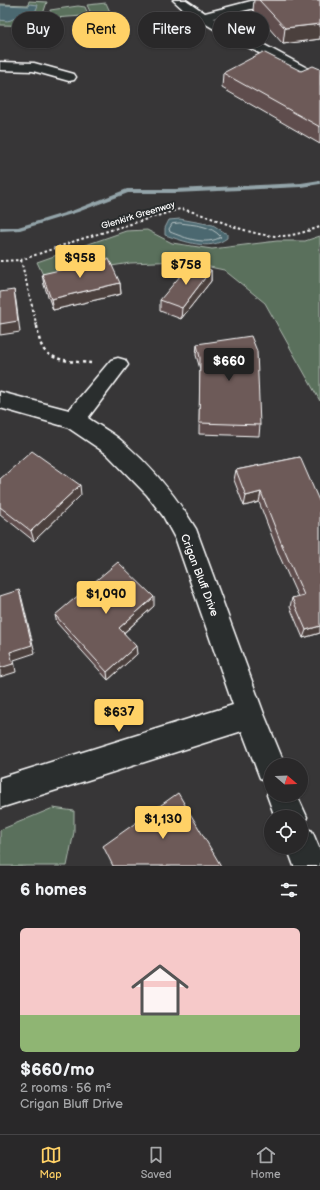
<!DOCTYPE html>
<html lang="en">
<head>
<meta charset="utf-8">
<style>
  body { margin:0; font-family:"Balsamiq Sans",sans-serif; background:#313031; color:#f1f3f6; height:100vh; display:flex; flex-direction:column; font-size:15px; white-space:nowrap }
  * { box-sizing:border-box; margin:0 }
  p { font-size:13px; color:#a5a6a8 }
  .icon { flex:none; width:22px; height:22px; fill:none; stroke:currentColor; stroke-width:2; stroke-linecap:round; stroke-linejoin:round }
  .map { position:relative; height:866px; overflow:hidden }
  .details { display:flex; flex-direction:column; background:#292829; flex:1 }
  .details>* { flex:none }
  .top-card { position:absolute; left:12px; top:12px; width:296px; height:36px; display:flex; gap:8px }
  .needle { width:26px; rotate:109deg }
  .controls { position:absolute; left:264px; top:758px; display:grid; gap:8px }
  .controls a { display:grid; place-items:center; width:44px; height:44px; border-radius:50%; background:#292829; box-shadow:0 1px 3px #0004,0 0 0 1px #454446; font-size:20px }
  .price { position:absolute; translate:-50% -34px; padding:0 9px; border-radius:4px; background:#ffd166; color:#111; font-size:13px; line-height:26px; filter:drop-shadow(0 1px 2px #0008) }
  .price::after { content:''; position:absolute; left:50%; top:24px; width:12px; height:9px; margin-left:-6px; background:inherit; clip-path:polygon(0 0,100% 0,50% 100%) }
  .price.on { background:#222; color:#fff }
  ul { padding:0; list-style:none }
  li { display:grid; align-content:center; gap:8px; height:212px; padding:0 20px }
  li span { display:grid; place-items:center; height:124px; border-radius:6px; color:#555 }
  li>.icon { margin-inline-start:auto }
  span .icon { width:72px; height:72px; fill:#fffc; stroke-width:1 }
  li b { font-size:17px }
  h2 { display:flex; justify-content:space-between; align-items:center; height:48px; padding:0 20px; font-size:17px }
  .chip { padding:0 14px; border-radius:18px; background:#292829; box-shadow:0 1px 3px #0004,0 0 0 1px #454446; font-size:14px; line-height:36px }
  .chip.on { background:#ffd166; color:#111 }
  .dock { display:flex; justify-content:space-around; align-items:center; height:56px; border-top:1px solid #454446; background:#292829; font-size:11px; color:#a5a6a8 }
  .dock a { display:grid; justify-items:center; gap:2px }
  .dock .on { color:#ffd166 }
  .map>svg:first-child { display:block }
</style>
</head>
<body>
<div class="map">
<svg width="320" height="866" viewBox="0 0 320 866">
  <rect width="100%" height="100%" fill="#373637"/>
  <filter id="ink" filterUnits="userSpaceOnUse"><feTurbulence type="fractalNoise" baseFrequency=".025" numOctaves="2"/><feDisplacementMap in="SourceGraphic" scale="8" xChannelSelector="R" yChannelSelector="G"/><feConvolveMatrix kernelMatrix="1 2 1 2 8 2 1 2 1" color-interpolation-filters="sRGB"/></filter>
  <g filter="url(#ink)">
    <path fill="#5a705c" stroke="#acb8ae" d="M29 1 47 2 39 26 0 25V4L28 5Z
      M106 3 112 16 93 18 87 5Z
      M78 6 85 7 88 14 83 16 54 18H51L50 10Z
      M147 230 172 243 212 249 277 241H305L320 236V401L265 303 224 270 181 261 130 263 44 277 37 262 126 231Z
      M53 808 74 811V832L67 866H0V830Z"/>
    <path fill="#4b686f" stroke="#93a4a9" d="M30 4 38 5 34 15C30 15 25 15 21 16 12 17 13 23 0 20V5L29 6Z
      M180 219 213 225 227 234V238C209 252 184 241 165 235V228L169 220Z"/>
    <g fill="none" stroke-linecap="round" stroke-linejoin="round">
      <path stroke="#b7c3c5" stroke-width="1" d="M180 223C194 225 211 225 221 237 206 246 185 238 170 232L169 229 172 224Z"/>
      <path fill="#93a4a9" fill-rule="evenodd" d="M320 180V184L301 187 175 193H128L78 212 20 230 0 231V227H18L74 210 127 189H175L301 183Z"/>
      <defs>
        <path id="minor" d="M173 0H186L205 13 251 1 304 0 302 2 298 4 251 9 214 18 320 75V84L224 35 186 12Z
          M0 62 34 63 74 74 76 77 74 80 69 81 33 71 0 70Z
          M118 358 125 360 128 365 88 418C99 426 113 433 123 442 153 468 176 496 196 529L264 714 285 765H271V782L260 778 242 731 0 808V778L233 705 176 540 163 516 147 495 107 454 67 427 0 408V392L69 410 111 360Z
          M271 785V795H297L307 817 302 827 312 831 320 850V866H294L287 847H301V817H275L267 795Z"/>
      </defs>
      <use href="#minor" stroke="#fff" stroke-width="3"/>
      <path stroke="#fff" stroke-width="2" stroke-dasharray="2.5 2.5" stroke-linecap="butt" d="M21 260 37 327
        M0 261 21 260 78 240 180 209C214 215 246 237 281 236 294 236 307 231 320 227"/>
      <path stroke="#fff" stroke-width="2.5" stroke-dasharray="3 3" stroke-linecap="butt" d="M37 326C38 334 40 347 46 352 57 362 79 362 92 363"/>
      <use href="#minor" fill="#2a2d2e" fill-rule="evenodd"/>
    </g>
    <path fill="#5e4d4d" stroke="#fff" d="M254 0H320V39L283 44 253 10Z
      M320 69V144L222 88 223 73 301 71Z
      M211 270V281L181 319 160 311V300Z
      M42 274 120 283 121 294 53 310 44 285Z
      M197 344 260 425 259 436 199 434 200 369 196 355Z
      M300 457 320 633 303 638 290 607 292 598 298 597 279 555 259 502 244 506 234 480 236 470Z
      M0 479 81 495 34 541 0 514Z
      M154 606 124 633 137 654 108 680 57 623 55 615Z"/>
    <path fill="#4c3f3e" stroke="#fff" d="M320 24V39L283 44 285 28Z
      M211 270V281L181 319 182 308Z
      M120 283 121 294 53 310 51 299Z
      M14 290 16 301 20 332 0 335V324Z
      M80 485 81 495 34 541 31 531Z
      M261 492 259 502 244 506 246 496Z
      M19 590 22 599 35 653 14 660 16 672 0 677V668L10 652Z
      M154 597V606L120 636 119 628Z
      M320 626V633L303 638 306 630Z
      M136 646 137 654 108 680 107 672Z"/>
    <path fill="#6d5a59" stroke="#fff" d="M259 0H320V24L285 28Z
      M263 52 301 71 313 66 320 69V127L223 73Z
      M109 259 120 283 51 299 42 274Z
      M191 263 211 270 182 308 160 300Z
      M14 290 18 321 0 324V292Z
      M251 336 257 351 260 425 199 423 200 358 197 344Z
      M32 451 80 485 31 531 0 507V479Z
      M300 457 320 503V626L306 630 292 598 304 595 282 545 261 492 246 496 236 470Z
      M118 562 154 597 119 628 136 646 107 672 55 615Z
      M19 590 32 645 10 652 13 664 0 668V596Z
      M178 793 221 866H113L103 846Z"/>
  </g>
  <g text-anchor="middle" stroke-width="4" stroke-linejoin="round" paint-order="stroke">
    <g font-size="9" fill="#fff" stroke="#2a2d2e">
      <text transform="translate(138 215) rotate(-17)" y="3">Glenkirk Greenway</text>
    </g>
    <g font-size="11" fill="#fff" stroke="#2a2d2e">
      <text transform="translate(200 575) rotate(69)" y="4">Crigan Bluff Drive</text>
    </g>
  </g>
</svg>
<div class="controls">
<a><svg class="needle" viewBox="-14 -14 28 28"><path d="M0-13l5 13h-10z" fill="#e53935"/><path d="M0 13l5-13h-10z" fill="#a5a6a8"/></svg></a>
<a><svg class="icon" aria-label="locate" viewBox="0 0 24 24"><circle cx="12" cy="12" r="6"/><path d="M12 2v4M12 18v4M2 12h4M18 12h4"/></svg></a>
</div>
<b class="price" style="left:80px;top:279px">$958</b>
<b class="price" style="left:186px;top:286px">$758</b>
<b class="price on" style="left:229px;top:382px">$660</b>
<b class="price" style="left:106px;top:615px">$1,090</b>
<b class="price" style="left:119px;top:733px">$637</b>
<b class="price" style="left:163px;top:840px">$1,130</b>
<div class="top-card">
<a class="chip">Buy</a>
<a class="chip on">Rent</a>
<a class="chip">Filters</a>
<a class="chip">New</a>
</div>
</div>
<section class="details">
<h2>6 homes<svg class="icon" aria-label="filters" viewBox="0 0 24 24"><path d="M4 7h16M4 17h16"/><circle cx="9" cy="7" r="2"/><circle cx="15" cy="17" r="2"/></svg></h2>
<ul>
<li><span style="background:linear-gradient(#f6c9c9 70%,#8fb573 0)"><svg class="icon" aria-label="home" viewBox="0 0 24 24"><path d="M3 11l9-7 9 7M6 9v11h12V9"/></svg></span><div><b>$660/mo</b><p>2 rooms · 56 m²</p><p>Crigan Bluff Drive</p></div></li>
</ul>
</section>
<nav class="dock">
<a class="on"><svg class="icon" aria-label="map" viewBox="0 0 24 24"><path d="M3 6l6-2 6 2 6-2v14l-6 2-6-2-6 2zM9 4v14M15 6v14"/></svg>Map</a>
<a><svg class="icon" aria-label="saved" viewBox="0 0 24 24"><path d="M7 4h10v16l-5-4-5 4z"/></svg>Saved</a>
<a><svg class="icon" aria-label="home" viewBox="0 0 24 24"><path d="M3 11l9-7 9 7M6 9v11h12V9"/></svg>Home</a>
</nav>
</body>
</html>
